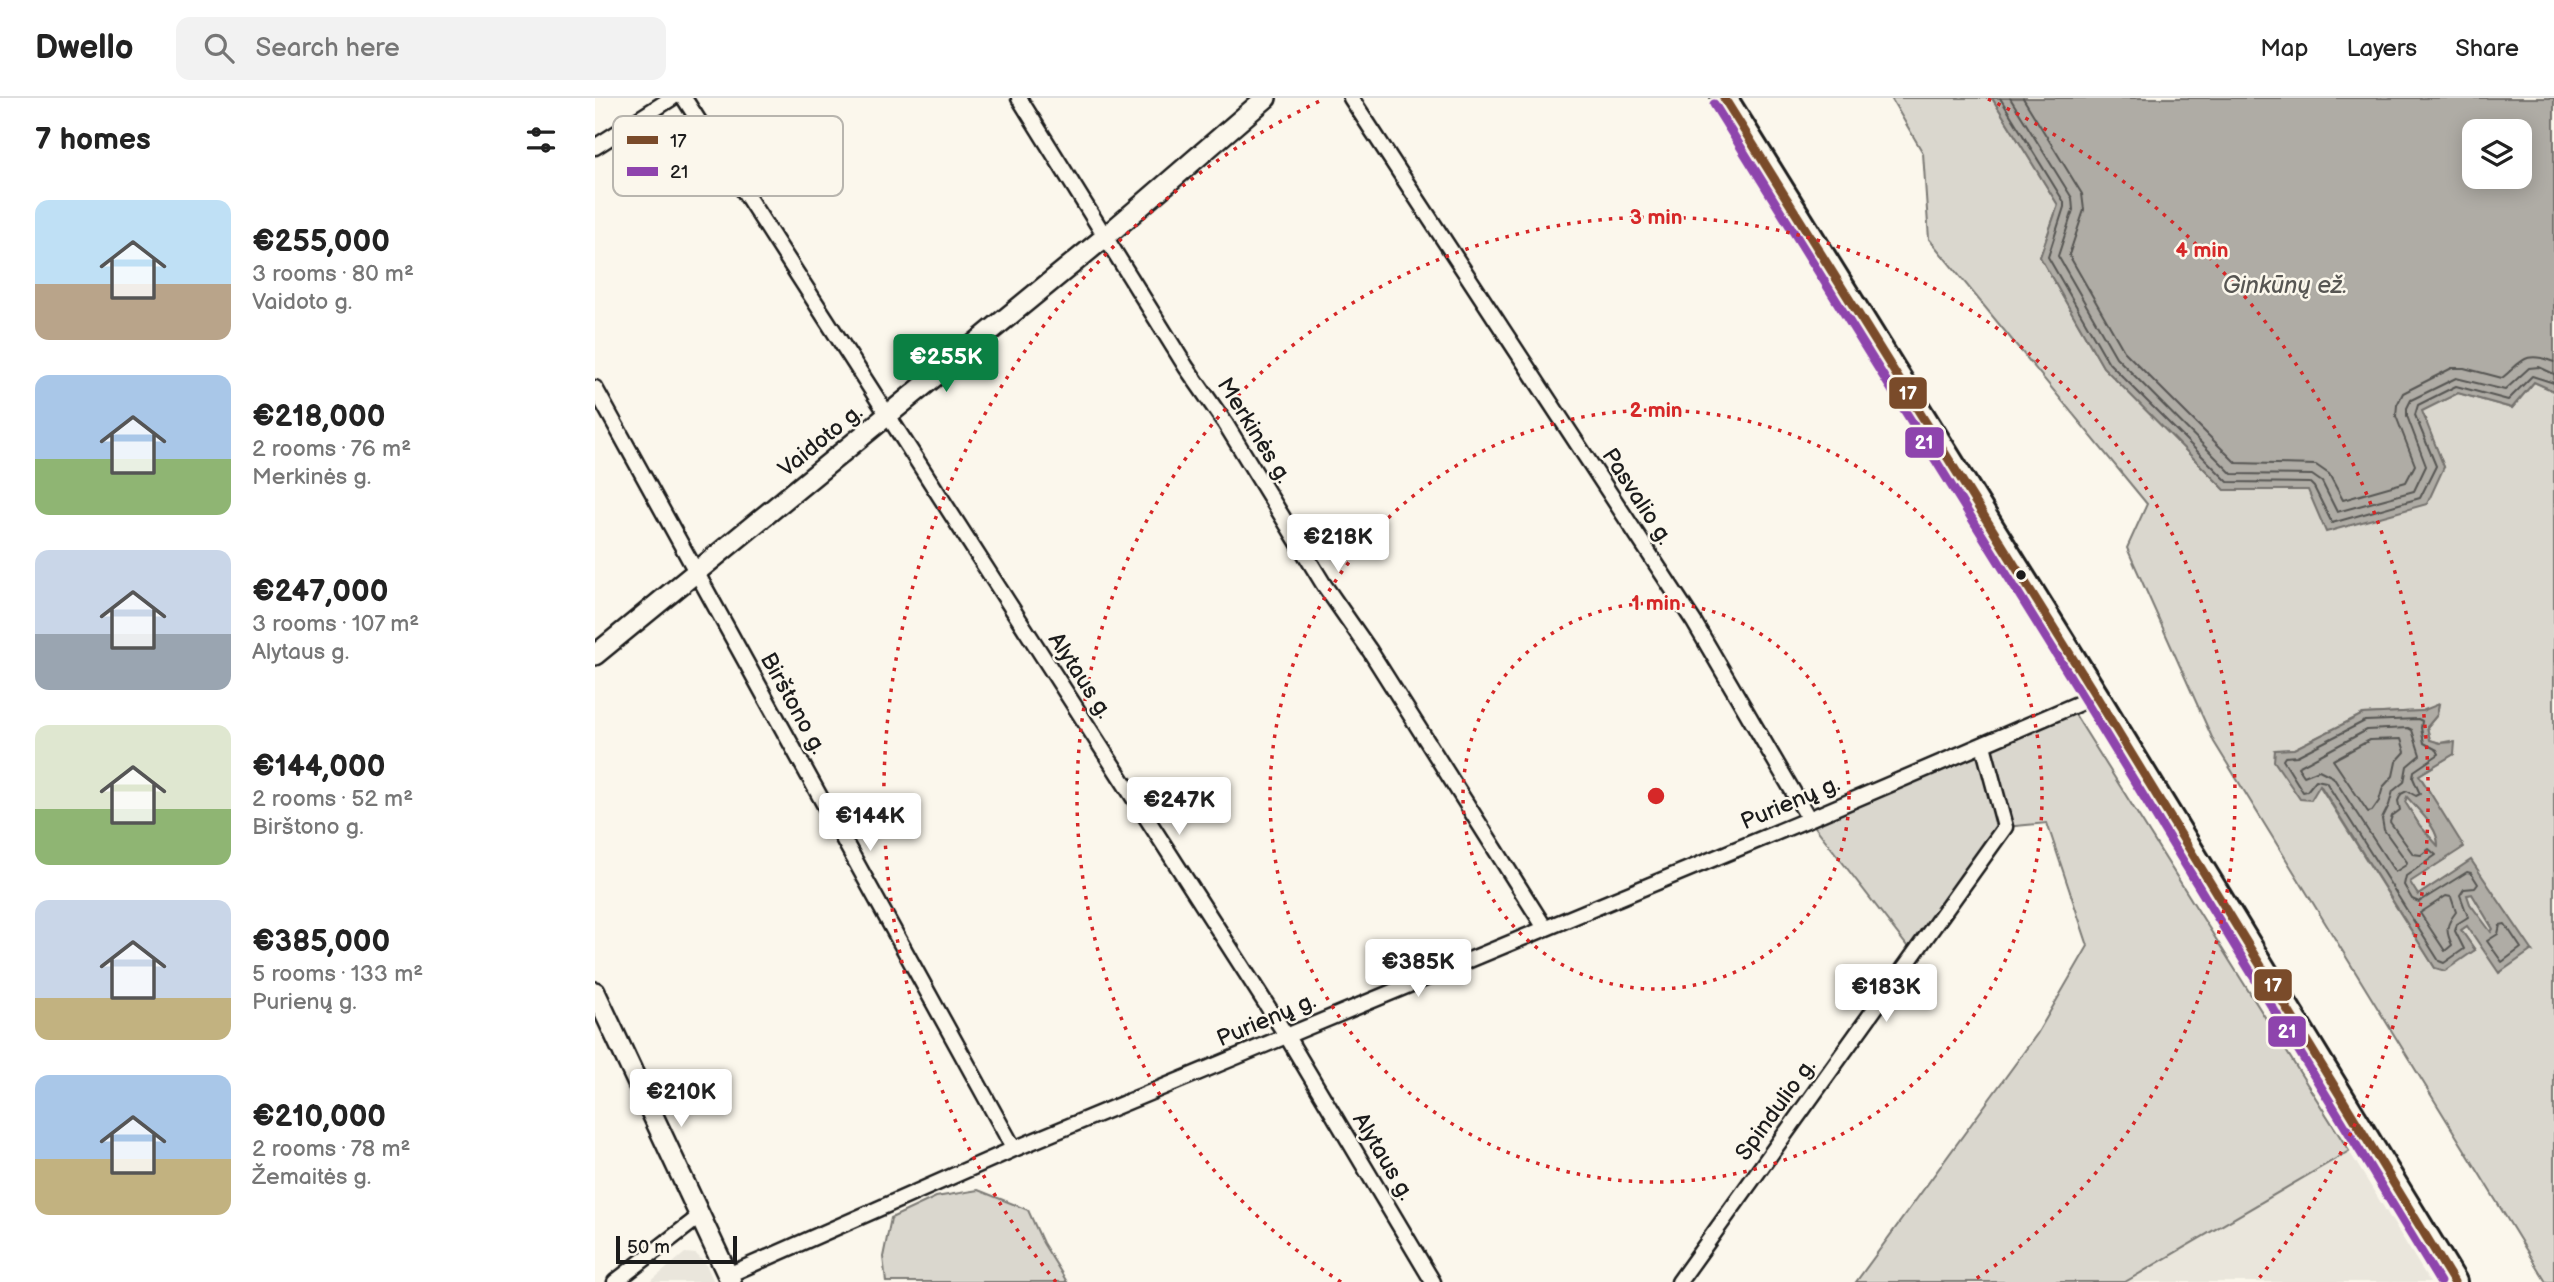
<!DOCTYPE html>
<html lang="en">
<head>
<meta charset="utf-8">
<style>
  body { margin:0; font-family:"Balsamiq Sans",sans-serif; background:#f2f2f2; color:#222; height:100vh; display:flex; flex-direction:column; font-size:26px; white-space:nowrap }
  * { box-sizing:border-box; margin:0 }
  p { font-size:23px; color:#767676 }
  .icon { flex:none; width:38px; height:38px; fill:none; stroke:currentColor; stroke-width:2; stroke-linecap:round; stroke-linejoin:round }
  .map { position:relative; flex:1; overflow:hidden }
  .details { display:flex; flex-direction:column; background:#fff; width:595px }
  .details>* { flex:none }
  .tools { position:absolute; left:1867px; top:21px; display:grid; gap:14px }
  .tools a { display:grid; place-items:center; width:70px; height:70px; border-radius:14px; background:#fff; box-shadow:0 4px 18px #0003; font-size:35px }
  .scale { position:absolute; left:21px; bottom:18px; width:121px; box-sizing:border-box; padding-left:7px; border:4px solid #1c1c1c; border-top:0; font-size:19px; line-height:24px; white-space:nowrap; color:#1c1c1c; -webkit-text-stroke:5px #fbf7ec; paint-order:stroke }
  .price { position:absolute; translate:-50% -60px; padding:0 16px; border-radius:7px; background:#fff; color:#222; font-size:23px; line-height:46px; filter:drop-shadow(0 2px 4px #0008) }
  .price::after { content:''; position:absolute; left:50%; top:42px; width:21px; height:16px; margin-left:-10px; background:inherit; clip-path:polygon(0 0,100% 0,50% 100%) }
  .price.on { background:#0b8043; color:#fff }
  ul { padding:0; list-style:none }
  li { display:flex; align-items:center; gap:21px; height:175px; padding:0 35px }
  li span { display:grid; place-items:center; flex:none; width:196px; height:140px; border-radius:14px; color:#555 }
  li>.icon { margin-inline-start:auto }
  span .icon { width:84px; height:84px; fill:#fffc; stroke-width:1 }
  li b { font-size:30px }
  h2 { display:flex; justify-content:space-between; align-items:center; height:84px; padding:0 35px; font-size:30px }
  header { display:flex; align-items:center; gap:42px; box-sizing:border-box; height:98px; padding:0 35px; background:#fff; border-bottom:2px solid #e0e0e0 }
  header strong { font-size:33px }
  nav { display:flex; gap:38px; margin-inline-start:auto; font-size:24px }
  .search { width:490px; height:63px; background:#f2f2f2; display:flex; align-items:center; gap:18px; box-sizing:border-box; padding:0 24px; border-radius:14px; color:#767676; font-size:26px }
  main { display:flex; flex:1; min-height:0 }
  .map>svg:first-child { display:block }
</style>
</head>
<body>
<header>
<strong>Dwello</strong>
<div class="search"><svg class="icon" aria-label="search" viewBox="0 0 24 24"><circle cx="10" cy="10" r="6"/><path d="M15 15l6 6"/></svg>Search here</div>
<nav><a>Map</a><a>Layers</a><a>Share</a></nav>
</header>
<main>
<section class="details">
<h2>7 homes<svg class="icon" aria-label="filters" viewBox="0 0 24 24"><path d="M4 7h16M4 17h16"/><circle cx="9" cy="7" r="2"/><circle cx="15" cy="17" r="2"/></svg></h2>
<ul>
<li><span style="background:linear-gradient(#bfe0f5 60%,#b9a48a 0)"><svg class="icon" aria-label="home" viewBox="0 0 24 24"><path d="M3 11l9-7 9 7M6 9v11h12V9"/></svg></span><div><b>€255,000</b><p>3 rooms · 80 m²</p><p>Vaidoto g.</p></div></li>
<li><span style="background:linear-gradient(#a9c7e8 60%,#8fb573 0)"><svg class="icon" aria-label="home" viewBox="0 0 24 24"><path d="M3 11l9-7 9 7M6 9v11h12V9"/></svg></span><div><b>€218,000</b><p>2 rooms · 76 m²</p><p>Merkinės g.</p></div></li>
<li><span style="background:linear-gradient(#c9d6e8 60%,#9aa5b1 0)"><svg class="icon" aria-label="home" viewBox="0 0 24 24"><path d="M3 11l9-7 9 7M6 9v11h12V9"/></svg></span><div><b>€247,000</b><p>3 rooms · 107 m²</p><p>Alytaus g.</p></div></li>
<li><span style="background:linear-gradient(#dfe7d0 60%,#8fb573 0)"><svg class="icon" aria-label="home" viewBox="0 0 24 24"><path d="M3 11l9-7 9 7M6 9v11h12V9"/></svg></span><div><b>€144,000</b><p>2 rooms · 52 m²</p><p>Birštono g.</p></div></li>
<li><span style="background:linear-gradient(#c9d6e8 70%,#c2b280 0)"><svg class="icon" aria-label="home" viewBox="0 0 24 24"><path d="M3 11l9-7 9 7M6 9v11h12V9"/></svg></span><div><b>€385,000</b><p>5 rooms · 133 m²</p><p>Purienų g.</p></div></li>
<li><span style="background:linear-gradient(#a9c7e8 60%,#c2b280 0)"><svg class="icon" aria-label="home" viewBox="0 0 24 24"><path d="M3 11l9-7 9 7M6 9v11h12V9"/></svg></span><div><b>€210,000</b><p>2 rooms · 78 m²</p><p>Žemaitės g.</p></div></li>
</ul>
</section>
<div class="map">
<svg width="1959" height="1184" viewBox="0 0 1959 1184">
  <rect width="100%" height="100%" fill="#fbf7ec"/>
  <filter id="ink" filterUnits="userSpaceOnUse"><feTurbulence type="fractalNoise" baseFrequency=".0143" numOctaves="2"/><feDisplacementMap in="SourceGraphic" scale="14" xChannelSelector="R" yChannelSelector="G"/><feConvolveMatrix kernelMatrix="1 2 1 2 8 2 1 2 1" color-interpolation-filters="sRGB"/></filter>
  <g filter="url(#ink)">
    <path fill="#eae6dc" d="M1754 1053 1835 1184H1530Z
      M90 1155 101 1156 111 1166 119 1184H55Z"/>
    <path fill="#dad7ce" stroke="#7b7a75" stroke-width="2" fill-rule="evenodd" d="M1296 0H1397L1463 107 1445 159 1508 269 1630 392 1713 391 1849 369 1826 313 1863 295 1917 310 1939 284 1959 293V1184H1951L1619 644 1532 450 1552 406 1334 141 1328 55ZM1827 613 1842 617 1832 629 1835 642 1845 645 1855 643 1859 656 1824 677 1868 749 1814 784 1823 797 1876 763 1937 853 1872 828 1866 832 1880 852 1840 870 1724 687 1680 652 1699 651 1768 616Z
      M1476 610 1754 1053 1530 1184H1261L1442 936 1493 848 1452 725 1410 729 1319 857 1214 721Z
      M1812 698C1822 712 1844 729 1843 748L1825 728 1810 704Z
      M1877 796 1898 831 1895 834 1875 806 1871 797Z
      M383 1092 433 1112 448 1145 472 1184H291L288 1159 296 1120 341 1099Z"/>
    <path fill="#afaca5" stroke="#74726e" stroke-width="2" fill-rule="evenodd" d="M1397 0H1959V293L1939 284 1917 310 1863 295 1827 313 1849 369 1832 406 1731 434 1713 392H1630L1508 269 1445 159 1463 107ZM1925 33V79H1880V33Z
      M1844 606 1842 617 1832 629 1835 642 1845 645 1860 644 1859 656 1824 677 1869 749 1815 784 1823 797 1876 762 1937 852 1904 875 1872 828 1866 832 1880 852 1850 873 1840 870 1725 687 1716 702 1705 701 1679 663 1680 652 1699 651 1768 616 1827 613ZM1812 699C1823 712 1844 730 1843 748L1825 728 1810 704ZM1877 796 1898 831 1896 834 1875 806 1872 797Z"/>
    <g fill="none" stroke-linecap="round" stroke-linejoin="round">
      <path stroke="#575653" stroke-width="2" d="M1405 0 1469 104V109L1453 159 1514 265 1633 384 1715 385 1719 389 1737 425 1825 400 1841 368 1820 317 1823 307 1861 288 1913 302 1937 278 1959 285
        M1415 0 1477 100 1478 112 1463 158 1521 259 1637 376 1717 377 1727 384 1742 414 1819 393 1831 368 1812 318V310L1816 302 1861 280 1910 292 1934 270 1944 269 1959 276
        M1428 0 1487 96 1489 112 1474 157 1529 253 1641 365 1721 367 1734 376 1748 402 1811 384 1820 367 1801 318 1802 307 1808 295 1857 270H1869L1907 280C1927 264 1929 252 1959 264
        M1823 621 1827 623 1826 630 1829 645 1842 652 1844 656 1819 673 1818 680 1825 696 1821 698 1812 693 1806 696 1803 703 1805 712 1797 718 1795 724 1818 756 1826 757 1834 751 1841 757 1811 778 1809 787 1817 801 1824 804 1872 774 1876 775 1883 786 1880 790 1869 791 1865 797 1873 819 1862 826 1860 833 1869 851 1849 865 1844 863 1731 684 1721 682 1712 693 1708 694 1688 662 1690 659 1702 658 1770 623Z
        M1813 630 1817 632 1825 657 1812 668 1809 684 1798 693 1794 707 1787 721 1789 732 1812 764 1811 767 1800 774 1738 679 1724 672 1709 678 1703 669 1772 632Z
        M1806 641 1810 654 1801 664 1798 678 1788 689 1784 703 1777 713 1773 714 1738 662 1775 642Z
        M1851 798 1856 799 1861 814C1851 827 1850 832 1857 847L1850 853 1825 815Z
        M1910 826 1926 850 1907 864 1892 843 1903 836 1905 827Z"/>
      <defs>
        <path id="street" d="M89 0 691 937 838 1184
          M424 0 591 269 630 325 729 487 775 553 950 830
          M756 0 1099 524 1214 721
          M0 49 77 0
          M0 290 419 1051
          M133 1177 419 1051 1214 721 1501 598
          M20 1184 105 1118
          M1084 1184 1410 729 1388 647"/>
        <path id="secondary" d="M0 557 510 139 671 0
          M0 894 136 1184"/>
        <path id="highway" d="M1129 0 1501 598 1859 1184"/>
      </defs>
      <use href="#street" stroke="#1c1c1c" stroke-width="19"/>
      <use href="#secondary" stroke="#1c1c1c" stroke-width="24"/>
      <use href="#highway" stroke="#1c1c1c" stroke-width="30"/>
      <use href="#street" stroke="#fbf7ec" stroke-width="14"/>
      <use href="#secondary" stroke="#fbf7ec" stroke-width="19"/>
      <use href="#highway" stroke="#fbf7ec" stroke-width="24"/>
      <defs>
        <path id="bus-1" d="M1129 0 1501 598 1859 1184"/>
        <path id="bus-2" d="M1119 6 1491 604 1845 1184"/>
      </defs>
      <use href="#bus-1" stroke="#fbf7ec" stroke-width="14"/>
      <use href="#bus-2" stroke="#fbf7ec" stroke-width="14"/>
      <use href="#bus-1" stroke="#7a4b2a" stroke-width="9"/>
      <use href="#bus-2" stroke="#8e44ad" stroke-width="9"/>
    </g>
  </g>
  <g fill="none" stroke="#d62828" stroke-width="3.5" stroke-dasharray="3.5 7">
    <circle cx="1061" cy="698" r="193"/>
    <circle cx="1061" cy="698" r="386"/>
    <path d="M746 1184A579 579 0 1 1 1376 1184"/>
    <path d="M461 1184A772 772 0 0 1 729 1M1393 1A772 772 0 0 1 1661 1184"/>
  </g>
  <circle fill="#1c1c1c" stroke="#fbf7ec" stroke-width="2.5" cx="1426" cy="477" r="6"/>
  <g text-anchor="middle" stroke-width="5" stroke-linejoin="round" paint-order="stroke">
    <g font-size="23" fill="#1c1c1c" stroke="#fbf7ec">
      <text transform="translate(660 332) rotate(58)" y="8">Merkinės g.</text>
      <text transform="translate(225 342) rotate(-39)" y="8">Vaidoto g.</text>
      <text transform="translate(1043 398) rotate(57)" y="8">Pasvalio g.</text>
      <text transform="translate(486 577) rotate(57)" y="8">Alytaus g.</text>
      <text transform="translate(199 605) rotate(61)" y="8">Birštono g.</text>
      <text transform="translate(1195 704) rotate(-23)" y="8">Purienų g.</text>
      <text transform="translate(671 921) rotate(-23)" y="8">Purienų g.</text>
      <text transform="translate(1180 1011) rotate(-54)" y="8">Spindulio g.</text>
      <text transform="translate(789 1058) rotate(59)" y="8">Alytaus g.</text>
    </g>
    <g font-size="24" font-style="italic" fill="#575653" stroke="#fbf7ec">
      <text x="1690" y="195">Ginkūnų ež.</text>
    </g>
  </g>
  <rect x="18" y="18" width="230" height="80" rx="10" fill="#fbf7ec" stroke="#b8b5ae" stroke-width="2"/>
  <rect x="32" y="38" width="31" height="8" fill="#7a4b2a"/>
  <rect x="32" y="69" width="31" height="9" fill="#8e44ad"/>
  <g font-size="19" fill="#1c1c1c">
    <text x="75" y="49">17</text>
    <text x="75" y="80">21</text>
  </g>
  <circle cx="1061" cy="698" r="10" fill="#d62828" stroke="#fbf7ec" stroke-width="3.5"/>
  <g font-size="21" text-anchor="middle" font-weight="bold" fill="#d62828" stroke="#fbf7ec" stroke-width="5" stroke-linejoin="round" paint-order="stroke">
    <text x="1061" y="126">3 min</text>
    <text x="1607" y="159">4 min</text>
    <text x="1061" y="319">2 min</text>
    <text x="1061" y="512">1 min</text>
  </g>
  <g stroke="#fbf7ec" stroke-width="2.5">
    <rect x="1293" y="278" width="40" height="34" rx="7" fill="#7a4b2a"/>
    <rect x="1309" y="328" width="41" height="33" rx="7" fill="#8e44ad"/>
    <rect x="1658" y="870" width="40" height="34" rx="7" fill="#7a4b2a"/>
    <rect x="1672" y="917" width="40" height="33" rx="7" fill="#8e44ad"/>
  </g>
  <g font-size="19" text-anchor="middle" font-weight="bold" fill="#fff">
    <text x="1313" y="302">17</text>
    <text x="1329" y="351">21</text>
    <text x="1678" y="894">17</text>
    <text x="1692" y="940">21</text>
  </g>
</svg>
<div class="tools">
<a><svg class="icon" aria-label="layers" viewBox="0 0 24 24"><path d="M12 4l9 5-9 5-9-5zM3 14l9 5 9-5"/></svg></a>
</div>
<div class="scale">50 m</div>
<b class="price on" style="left:351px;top:296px">€255K</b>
<b class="price" style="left:743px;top:476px">€218K</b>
<b class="price" style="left:584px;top:739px">€247K</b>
<b class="price" style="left:275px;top:755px">€144K</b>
<b class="price" style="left:823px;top:901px">€385K</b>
<b class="price" style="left:1291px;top:926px">€183K</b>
<b class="price" style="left:86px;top:1031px">€210K</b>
</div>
</main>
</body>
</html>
